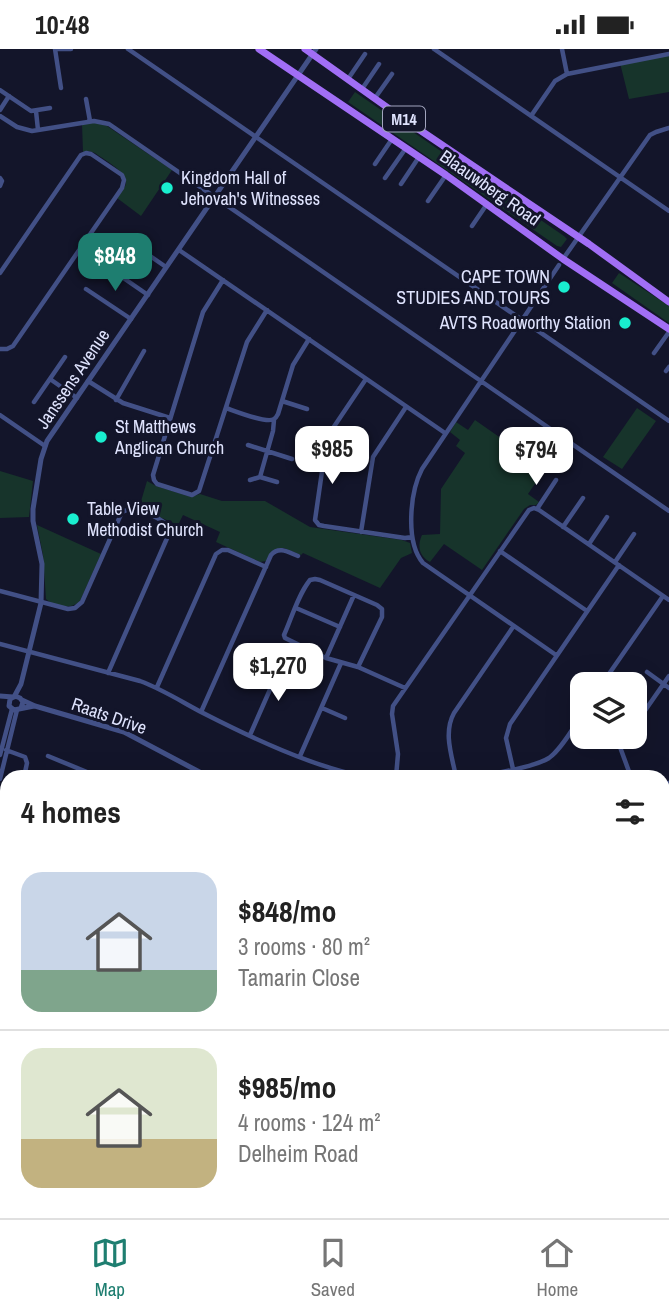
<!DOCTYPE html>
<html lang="en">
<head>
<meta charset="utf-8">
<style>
  body { margin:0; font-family:"Archivo Narrow",sans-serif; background:#f6f6f6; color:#222; height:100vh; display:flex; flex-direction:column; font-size:26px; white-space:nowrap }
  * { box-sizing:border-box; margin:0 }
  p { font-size:23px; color:#767676 }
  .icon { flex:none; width:38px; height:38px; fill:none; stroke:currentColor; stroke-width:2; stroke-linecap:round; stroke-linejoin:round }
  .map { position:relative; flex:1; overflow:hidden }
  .side { position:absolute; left:0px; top:721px; width:670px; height:448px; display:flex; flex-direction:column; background:#fff; border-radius:21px 21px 0 0; box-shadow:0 7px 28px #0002 }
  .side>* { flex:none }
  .tools { position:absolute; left:570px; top:623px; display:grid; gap:14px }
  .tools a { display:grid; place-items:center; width:77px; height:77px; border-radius:14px; background:#fff; box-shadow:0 7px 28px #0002; font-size:35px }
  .price { position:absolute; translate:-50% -60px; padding:0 16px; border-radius:14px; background:#fff; color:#222; font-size:23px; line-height:46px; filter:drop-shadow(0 2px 4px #0008) }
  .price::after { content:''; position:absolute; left:50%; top:42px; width:21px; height:16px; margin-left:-10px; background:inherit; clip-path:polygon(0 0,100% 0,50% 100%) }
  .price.active { background:#1e7e70; color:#fff }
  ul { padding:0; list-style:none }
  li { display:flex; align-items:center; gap:21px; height:175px; padding:0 21px }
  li+li { border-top:2px solid #e0e0e0 }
  li span { display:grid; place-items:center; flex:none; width:196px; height:140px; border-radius:21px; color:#555 }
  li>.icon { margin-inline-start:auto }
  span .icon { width:84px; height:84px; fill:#fffc; stroke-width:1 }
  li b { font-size:30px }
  h2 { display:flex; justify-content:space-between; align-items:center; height:84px; padding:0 21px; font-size:30px }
  .status { display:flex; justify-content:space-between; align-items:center; height:49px; padding:0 35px; background:#fff; direction:ltr }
  .status svg { height:19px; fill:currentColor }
  .menu { display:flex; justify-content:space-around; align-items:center; height:98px; border-top:2px solid #e0e0e0; background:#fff; font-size:19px; color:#767676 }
  .menu a { display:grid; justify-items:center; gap:4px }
  .menu .active { color:#1e7e70 }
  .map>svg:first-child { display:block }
</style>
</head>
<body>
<div class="status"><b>10:48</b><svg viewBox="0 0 49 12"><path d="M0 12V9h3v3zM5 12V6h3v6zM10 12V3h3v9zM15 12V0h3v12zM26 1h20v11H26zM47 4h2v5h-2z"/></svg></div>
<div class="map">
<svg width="669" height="1169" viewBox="0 0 669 1169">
  <rect width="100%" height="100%" fill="#13152a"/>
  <path fill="#17342b" d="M669 5V43L629 50 620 14Z
    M355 43 564 187 567 190 561 198 557 197 348 53Z
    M93 73 107 77 172 121 141 167 117 149C120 144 126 139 126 133 126 122 103 110 95 104L89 102 83 103 82 75Z
    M619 224 669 257V274L612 234Z
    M637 359 656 372 622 420 603 408Z
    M475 371 545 420 528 445 539 453 536 456H530L524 460 482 521 444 495 430 513C419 507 417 497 422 486L440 485 441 440 465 404 456 397 460 391 450 383 456 373 468 381Z
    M0 422 33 432 29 468 0 469Z
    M147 432 156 437 191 448 200 445 222 452H265L310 478 402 491 410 494 412 504 401 509 380 539 303 504 301 506 284 499 274 501 266 512 260 513 216 493 220 483 183 466 178 476 139 459Z
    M37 476 101 505 80 552C71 561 55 558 46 550L43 506Z
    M7 1031V1154L0 1131V1032Z"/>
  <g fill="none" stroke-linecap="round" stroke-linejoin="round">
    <path stroke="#425086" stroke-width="4.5" d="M55 0 61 39
      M57 0H71
      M128 0 669 372
      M434 0 669 162
      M562 0 567 25
      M348 30 365 5
      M362 40 379 15
      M0 41 31 62 50 59
      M375 49 392 25
      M86 50 90 72
      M0 61 9 47
      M36 62 38 81
      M0 67 17 78 32 82 94 72 109 75 669 462
      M531 67 555 32 567 25 669 5
      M375 115 392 90
      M0 129 2 132 0 137
      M385 129 406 99
      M401 135 419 108
      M428 152 446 126
      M472 177 487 155
      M121 187 166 218
      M80 199 148 246
      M179 201 445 384
      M563 210 650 86 656 83 669 79
      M0 224 81 106 86 104 91 105 122 126 124 131 122 139 13 297 7 300H0
      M223 231 203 263 153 426 154 431 157 435 192 446 199 442 247 293 267 261
      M86 240 131 270
      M654 304 669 283
      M666 322 669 318
      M50 330 77 349
      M366 330 327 388 315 471 319 476 324 477 405 489 412 488
      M88 332 123 354 170 369
      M116 351 144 302
      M282 352 307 360
      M34 353 65 308
      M226 359C235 362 267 375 274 370 276 369 277 367 278 365L293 316 309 290
      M0 366 45 397
      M248 396 292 410
      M260 428 277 433
      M250 431 260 428 273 382 274 371
      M537 460 556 431
      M563 478 583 449
      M361 483 373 408 406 358
      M589 495 607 468
      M500 502 587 562
      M615 513 634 485
      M0 542 68 560 75 559 82 553 122 463C135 455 155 467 167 475L169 481 168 487 108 624
      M296 559 340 578
      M0 595 140 632C162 640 182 653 203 664 252 689 311 717 365 728
      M556 606 423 514C405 493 410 443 422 420L559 216
      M326 609 354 546
      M358 618 382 568V560L377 556 320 531 315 530 310 531C298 546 292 568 284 586L285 589 326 609 358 618 405 639
      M647 623 669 639
      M602 635 663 547
      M157 638 216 505 222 501H228L266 518
      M322 659 345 669
      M201 663 271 506C279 497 288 503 298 507
      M635 676 669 627
      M250 686 283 611
      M609 688 620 698 631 728
      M620 698 627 688
      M6 701 25 708 27 714 24 728
      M0 706 12 660
      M48 707 99 728
      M300 707 341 614
      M513 720 506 689 510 675 619 516
      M396 728 398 705 392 665 393 657 529 461 534 459 539 461 669 551
      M456 728C452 707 443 684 454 664L513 578
      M472 728C492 725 533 719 549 709 562 700 574 677 583 664
      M0 730 17 661
      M0 749 7 752
      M663 825 669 843
      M663 916 669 914
      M0 962 5 975
      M665 970 669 974
      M663 1119 669 1117
      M0 1137 6 1169
      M663 1158 669 1163
      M204 1162 210 1164 214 1169
      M375 1162 386 1169
      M90 1169V1162
      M176 1169 177 1162
      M262 1169 267 1162
      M318 1169 323 1162
      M363 1169 368 1162"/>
    <path stroke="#425086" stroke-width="5" d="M0 647 13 648
      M14 648 21 635 41 554 42 515 33 472V460L41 410 47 392 316 0
      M22 651 35 657 124 683 209 728
      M21 659 23 653 20 649 15 647 10 650 9 657 14 661 34 657
      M663 736 669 734
      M663 742 669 741
      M0 975H7
      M528 1162 559 1169
      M565 1162 597 1169"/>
    <path stroke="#a16ef5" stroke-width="7" d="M259 0 446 126 563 210 669 280
      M305 0 405 71 589 195 669 253"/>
  </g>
  <g fill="#19eecf" stroke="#13152a" stroke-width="2.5">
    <circle cx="167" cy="139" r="7"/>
    <circle cx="564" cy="238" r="7"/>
    <circle cx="625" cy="274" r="7"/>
    <circle cx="101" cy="388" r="7"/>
    <circle cx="73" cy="470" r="7"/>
  </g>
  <g text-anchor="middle" stroke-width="6" stroke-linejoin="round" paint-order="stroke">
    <rect fill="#13152a" stroke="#a2a5be" stroke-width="2" x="383" y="57.5" width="42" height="25" rx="5"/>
    <g font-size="16" font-weight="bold" fill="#dfe3fd">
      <text x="404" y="76">M14</text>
    </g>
    <g font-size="18" fill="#dfe3fd" stroke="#13152a" text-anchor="start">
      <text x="181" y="135">Kingdom Hall of<tspan x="181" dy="21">Jehovah's Witnesses</tspan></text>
      <text x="550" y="234" text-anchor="end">CAPE TOWN<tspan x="550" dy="21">STUDIES AND TOURS</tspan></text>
      <text x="611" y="280" text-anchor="end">AVTS Roadworthy Station</text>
      <text x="115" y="384">St Matthews<tspan x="115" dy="21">Anglican Church</tspan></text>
      <text x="87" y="466">Table View<tspan x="87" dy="21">Methodist Church</tspan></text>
    </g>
    <g font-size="18" fill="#dfe3fd" stroke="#13152a">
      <text transform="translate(490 139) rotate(35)" y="6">Blaauwberg Road</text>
      <text transform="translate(73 330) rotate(-56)" y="6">Janssens Avenue</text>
      <text transform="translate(109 667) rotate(19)" y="6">Raats Drive</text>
    </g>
  </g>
</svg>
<div class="tools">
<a><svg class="icon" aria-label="layers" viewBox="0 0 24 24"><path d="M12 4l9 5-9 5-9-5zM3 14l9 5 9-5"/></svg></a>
</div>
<b class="price active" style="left:115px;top:244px">$848</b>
<b class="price" style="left:332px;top:437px">$985</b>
<b class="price" style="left:536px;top:438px">$794</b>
<b class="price" style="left:278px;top:654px">$1,270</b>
<section class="side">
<h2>4 homes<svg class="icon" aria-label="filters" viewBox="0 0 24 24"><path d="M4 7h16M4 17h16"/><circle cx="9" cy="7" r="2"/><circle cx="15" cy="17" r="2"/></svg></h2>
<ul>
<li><span style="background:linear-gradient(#c9d6e8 70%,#7fa58c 0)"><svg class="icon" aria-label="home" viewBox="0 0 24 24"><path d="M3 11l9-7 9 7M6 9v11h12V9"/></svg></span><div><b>$848/mo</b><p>3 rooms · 80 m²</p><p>Tamarin Close</p></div></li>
<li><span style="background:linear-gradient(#dfe7d0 65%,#c2b280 0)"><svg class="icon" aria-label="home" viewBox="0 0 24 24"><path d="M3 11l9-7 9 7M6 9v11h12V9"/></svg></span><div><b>$985/mo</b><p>4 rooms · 124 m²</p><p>Delheim Road</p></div></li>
</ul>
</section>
</div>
<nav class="menu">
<a class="active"><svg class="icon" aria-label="map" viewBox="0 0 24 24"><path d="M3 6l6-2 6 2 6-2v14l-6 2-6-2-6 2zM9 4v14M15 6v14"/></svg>Map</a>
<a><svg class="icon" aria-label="saved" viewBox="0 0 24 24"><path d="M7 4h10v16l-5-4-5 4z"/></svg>Saved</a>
<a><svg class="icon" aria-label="home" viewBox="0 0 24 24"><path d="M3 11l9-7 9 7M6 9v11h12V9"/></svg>Home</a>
</nav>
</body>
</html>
